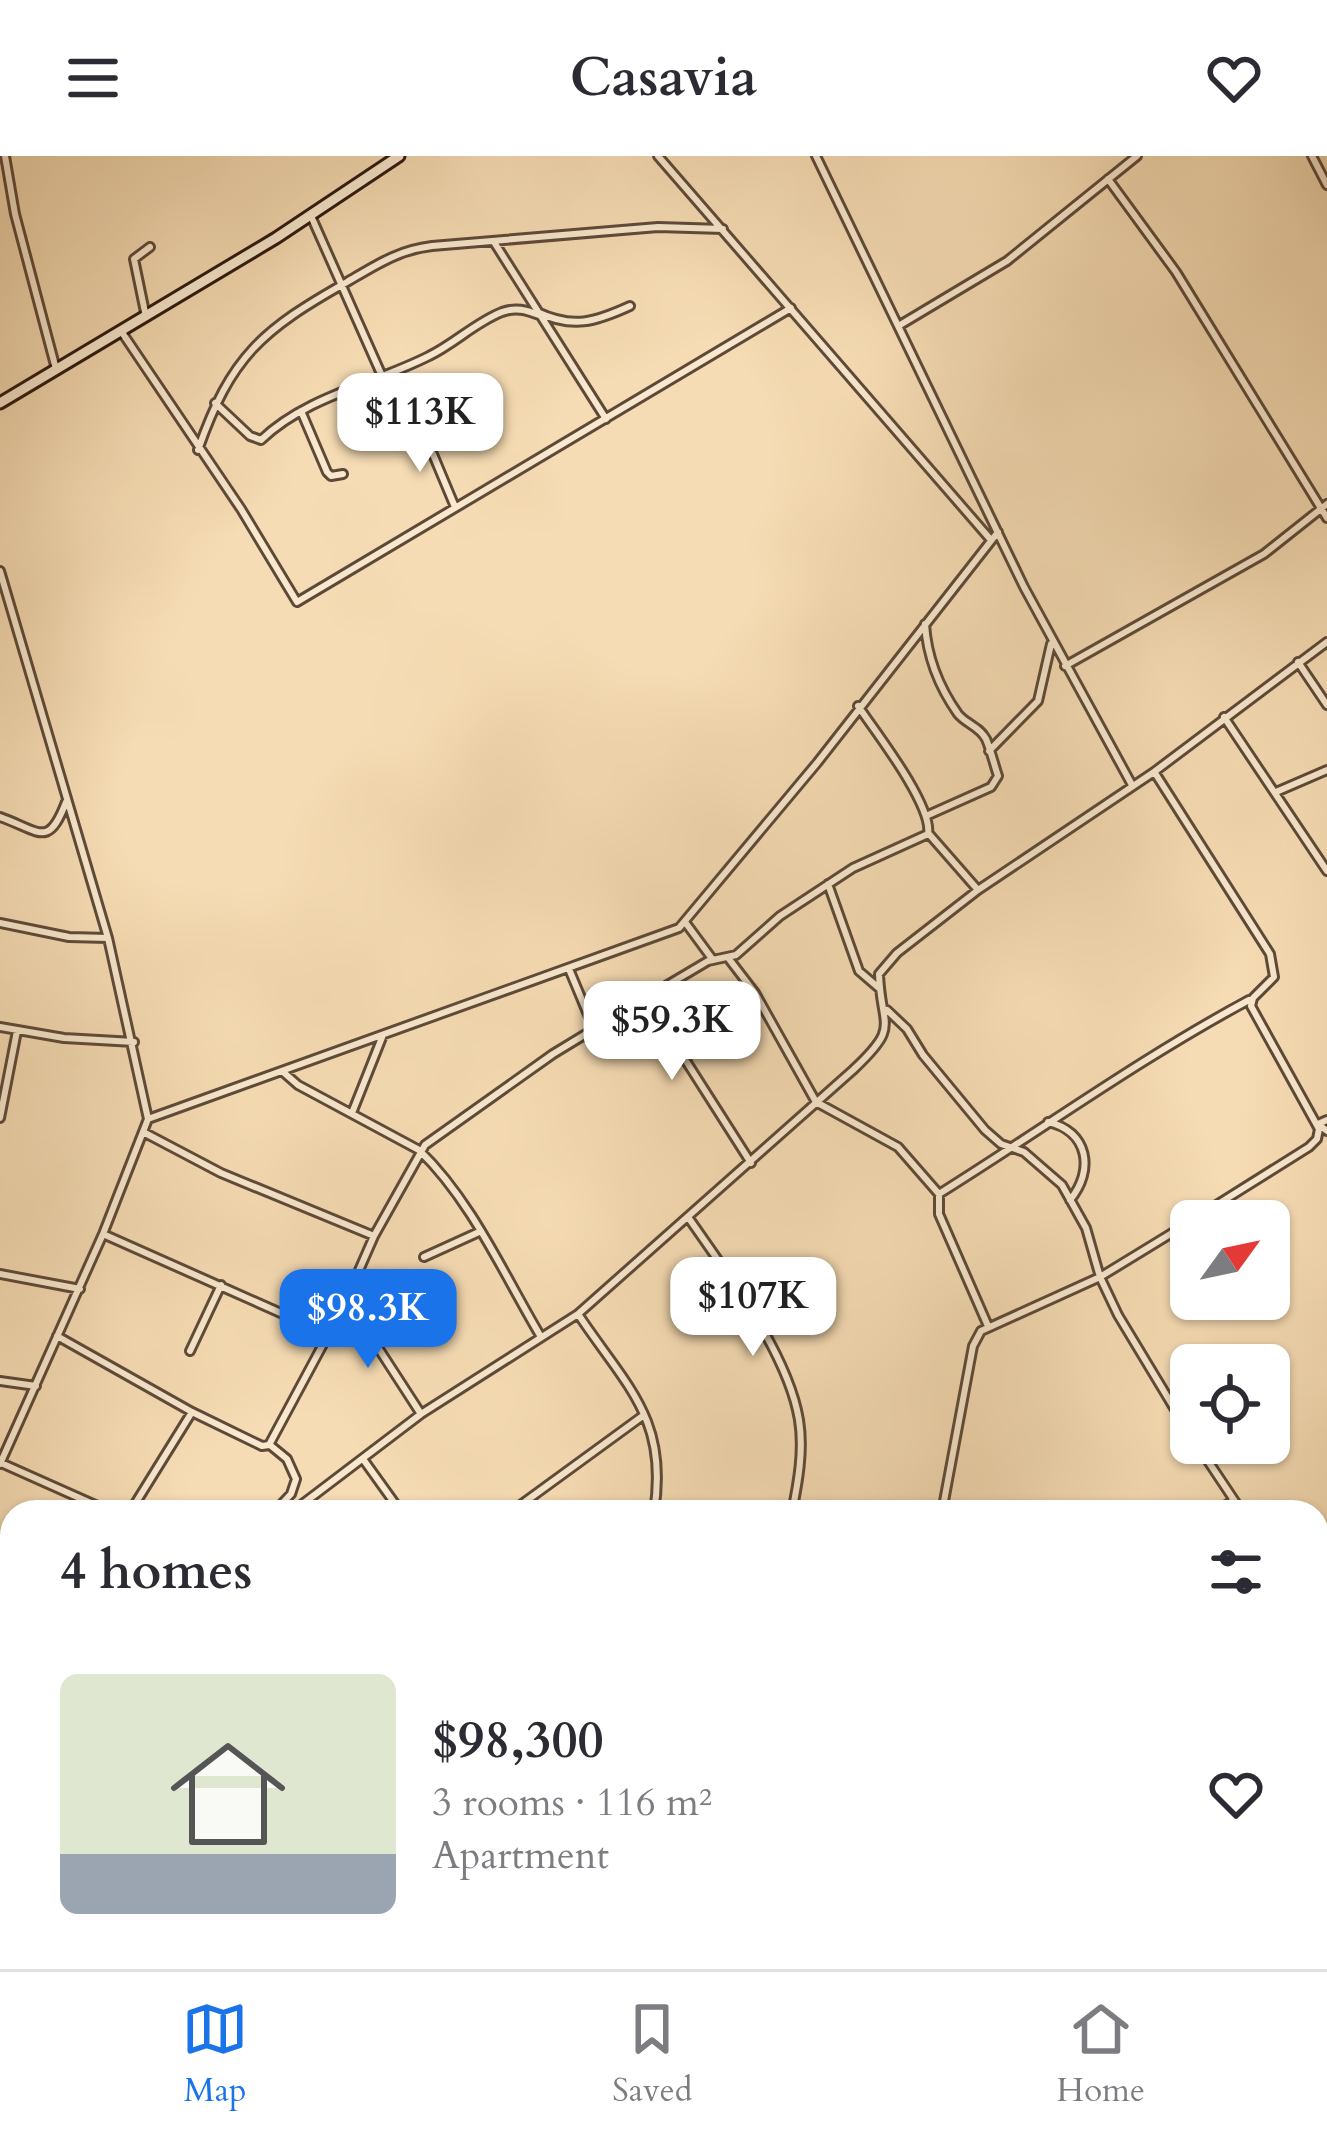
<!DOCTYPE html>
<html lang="en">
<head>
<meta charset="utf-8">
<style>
  body { margin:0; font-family:Cardo,serif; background:#f2f2f3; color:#2b2b33; height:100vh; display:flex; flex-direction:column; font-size:45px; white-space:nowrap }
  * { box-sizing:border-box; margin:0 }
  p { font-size:39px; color:#7c7c81 }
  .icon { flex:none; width:66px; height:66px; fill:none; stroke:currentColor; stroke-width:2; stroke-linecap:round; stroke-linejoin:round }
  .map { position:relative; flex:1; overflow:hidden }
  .side { position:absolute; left:0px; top:1344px; width:1329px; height:471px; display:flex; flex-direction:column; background:#fff; border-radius:36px 36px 0 0; box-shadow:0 3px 9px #0004 }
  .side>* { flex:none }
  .needle { width:78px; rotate:57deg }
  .buttons { position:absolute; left:1170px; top:1044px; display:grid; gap:24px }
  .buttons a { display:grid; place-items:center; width:120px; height:120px; border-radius:18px; background:#fff; box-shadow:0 3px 9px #0004; font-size:60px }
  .price { position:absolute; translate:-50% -102px; padding:0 27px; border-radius:24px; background:#fff; color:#222; font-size:39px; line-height:78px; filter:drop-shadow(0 3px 6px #0008) }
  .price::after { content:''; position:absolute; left:50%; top:72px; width:36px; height:27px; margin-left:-18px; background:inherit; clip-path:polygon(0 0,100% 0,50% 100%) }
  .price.on { background:#1a73e8; color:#fff }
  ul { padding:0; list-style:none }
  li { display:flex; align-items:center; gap:36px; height:300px; padding:0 60px }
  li+li { border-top:3px solid #e1e1e2 }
  li span { display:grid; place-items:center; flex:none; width:336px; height:240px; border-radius:18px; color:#555 }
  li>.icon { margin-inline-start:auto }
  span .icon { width:144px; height:144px; fill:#fffc; stroke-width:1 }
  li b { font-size:51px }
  h2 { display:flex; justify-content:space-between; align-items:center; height:144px; padding:0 60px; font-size:51px }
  header { display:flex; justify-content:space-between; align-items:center; height:156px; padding:0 60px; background:#fff; font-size:54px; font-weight:700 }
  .menu { display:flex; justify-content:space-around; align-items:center; height:168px; border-top:3px solid #e1e1e2; background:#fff; font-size:33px; color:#7c7c81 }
  .menu a { display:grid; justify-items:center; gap:6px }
  .menu .on { color:#1a73e8 }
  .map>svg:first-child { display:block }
</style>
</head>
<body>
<header><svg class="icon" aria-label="menu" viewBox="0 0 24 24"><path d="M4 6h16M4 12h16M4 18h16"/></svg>Casavia<svg class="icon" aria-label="heart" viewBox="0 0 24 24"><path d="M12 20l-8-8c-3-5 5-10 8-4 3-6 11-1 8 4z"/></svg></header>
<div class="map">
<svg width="1327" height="1813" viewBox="0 0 1327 1813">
  <rect width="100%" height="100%" fill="#f6dcb4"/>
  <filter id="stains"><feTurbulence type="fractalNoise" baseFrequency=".00167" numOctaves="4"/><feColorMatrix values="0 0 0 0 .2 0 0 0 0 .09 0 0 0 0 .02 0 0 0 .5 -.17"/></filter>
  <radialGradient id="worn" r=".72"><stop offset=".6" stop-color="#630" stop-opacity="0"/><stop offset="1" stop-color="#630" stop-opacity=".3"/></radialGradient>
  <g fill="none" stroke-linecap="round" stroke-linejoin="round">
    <defs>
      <path id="minor" d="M5 0 15 58 56 213
        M658 0 991 384
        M816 0 1024 431 1132 629
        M1312 0 1327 29
        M1108 23 1176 116 1327 362
        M311 60 382 220
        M494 86 606 263
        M537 156C573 173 595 166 630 150
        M146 161 134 103 150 91
        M900 169 1007 105 1137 0
        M121 175 241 353 297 446 791 152
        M215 247 250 280 261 284C307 240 374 228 429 200 454 188 476 166 502 156 516 151 526 154 539 159
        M301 255 327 316 331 320 343 318
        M422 272 455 351
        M198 294C231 200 262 174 347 126 376 109 398 94 432 90L658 71 723 73
        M0 415 108 782 148 963 103 1078 0 1308
        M925 468C927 500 939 531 958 558 966 568 979 570 986 583 991 595 994 608 998 620L991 631 926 660
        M1298 506 1327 549
        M1065 510 1264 398 1327 348
        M1224 561 1327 715
        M989 595 1038 545 1051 488
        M1155 617 1270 798 1274 821 1253 842 1251 850 1319 973 1317 983 1309 991 1191 1065
        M1276 636 1327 614
        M0 661C40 675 48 693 66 646
        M929 678 978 734
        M828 728 859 815 880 833
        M685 766 713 804
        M0 767 69 781 108 782
        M729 803 755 837 816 946 898 991 939 1038
        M569 813 594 873
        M668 829 664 862 672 883 751 1007
        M637 847 664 862
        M887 854 907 873 923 899 985 974 1001 988 1024 996 1062 1029 1086 1072 1100 1121 1118 1159 1191 1280
        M0 871 64 882 134 886
        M282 915 298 929 419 994C472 1045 504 1119 541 1181
        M352 957 383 879
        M0 962 17 875
        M148 963 679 772 817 607 998 376
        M1327 964 1318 968 1327 975
        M1048 966C1088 975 1095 1014 1070 1044
        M145 977 221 1017 374 1080
        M688 1061C726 1116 788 1197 799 1264 804 1294 798 1327 792 1356
        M103 1078 328 1178
        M424 1101 479 1076
        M0 1118 80 1133
        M343 1151 375 1187 421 1258
        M578 1158C626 1230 669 1263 654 1356
        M988 1170 939 1058V1038C1043 973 1141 902 1249 844
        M57 1180 192 1256 262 1290 269 1289 343 1151 374 1080 425 989 553 898 622 856 708 805 736 799 780 760 853 712 928 678C933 650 876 576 858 550
        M190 1195 221 1129
        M0 1225 36 1230
        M1196 1287 1242 1356
        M270 1289 287 1303 296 1323 291 1338 274 1356
        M363 1303 401 1356
        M1 1307 111 1356
        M130 1356 192 1256
        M292 1356 421 1258 578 1158 853 914C901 869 881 873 879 818L897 797 978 734 1154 616 1327 486
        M511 1356 644 1259
        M942 1356 973 1190 981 1175 1100 1121 1190 1066
        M1215 1356 1234 1344
        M1317 1465 1327 1480
        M1317 1571 1327 1564
        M0 1635 12 1605
        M1317 1684 1327 1676
        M694 1803 736 1813
        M73 1813 77 1803
        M229 1813 233 1803
        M351 1813 356 1803
        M458 1813 464 1803
        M563 1813 567 1803
        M865 1813 867 1803
        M947 1813 965 1803
        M1102 1813 1118 1803"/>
      <path id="secondary" d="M0 247 276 82 399 0"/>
    </defs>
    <use href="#minor" stroke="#5e4939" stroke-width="12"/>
    <use href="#secondary" stroke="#2c1810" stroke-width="15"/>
    <use href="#minor" stroke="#f9e8ce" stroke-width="6"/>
    <use href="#secondary" stroke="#f9e8ce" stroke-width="9"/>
  </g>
  <rect width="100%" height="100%" filter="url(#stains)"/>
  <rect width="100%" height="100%" fill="url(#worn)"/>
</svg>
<div class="buttons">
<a><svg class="needle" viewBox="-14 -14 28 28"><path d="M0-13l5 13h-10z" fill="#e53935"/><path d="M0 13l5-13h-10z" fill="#7c7c81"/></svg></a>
<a><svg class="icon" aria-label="locate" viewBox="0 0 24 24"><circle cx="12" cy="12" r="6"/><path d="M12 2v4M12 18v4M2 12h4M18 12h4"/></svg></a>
</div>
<b class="price" style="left:420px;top:319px">$113K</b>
<b class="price" style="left:672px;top:927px">$59.3K</b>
<b class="price" style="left:753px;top:1203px">$107K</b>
<b class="price on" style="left:368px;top:1215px">$98.3K</b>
<section class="side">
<h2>4 homes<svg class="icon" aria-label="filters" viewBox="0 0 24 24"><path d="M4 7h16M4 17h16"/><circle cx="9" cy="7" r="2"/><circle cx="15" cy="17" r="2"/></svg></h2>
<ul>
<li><span style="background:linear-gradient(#dfe7d0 75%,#9aa5b1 0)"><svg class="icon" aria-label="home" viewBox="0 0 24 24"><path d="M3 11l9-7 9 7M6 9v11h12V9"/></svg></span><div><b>$98,300</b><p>3 rooms · 116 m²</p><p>Apartment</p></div><svg class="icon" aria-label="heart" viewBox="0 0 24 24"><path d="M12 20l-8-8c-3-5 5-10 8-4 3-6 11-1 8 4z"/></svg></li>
</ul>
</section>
</div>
<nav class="menu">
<a class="on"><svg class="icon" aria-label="map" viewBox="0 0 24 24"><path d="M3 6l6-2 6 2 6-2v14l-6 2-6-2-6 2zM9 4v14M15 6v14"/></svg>Map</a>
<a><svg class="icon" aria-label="saved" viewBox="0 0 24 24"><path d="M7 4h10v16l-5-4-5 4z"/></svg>Saved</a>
<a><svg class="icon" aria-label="home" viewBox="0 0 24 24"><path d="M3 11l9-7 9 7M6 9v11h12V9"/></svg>Home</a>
</nav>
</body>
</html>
